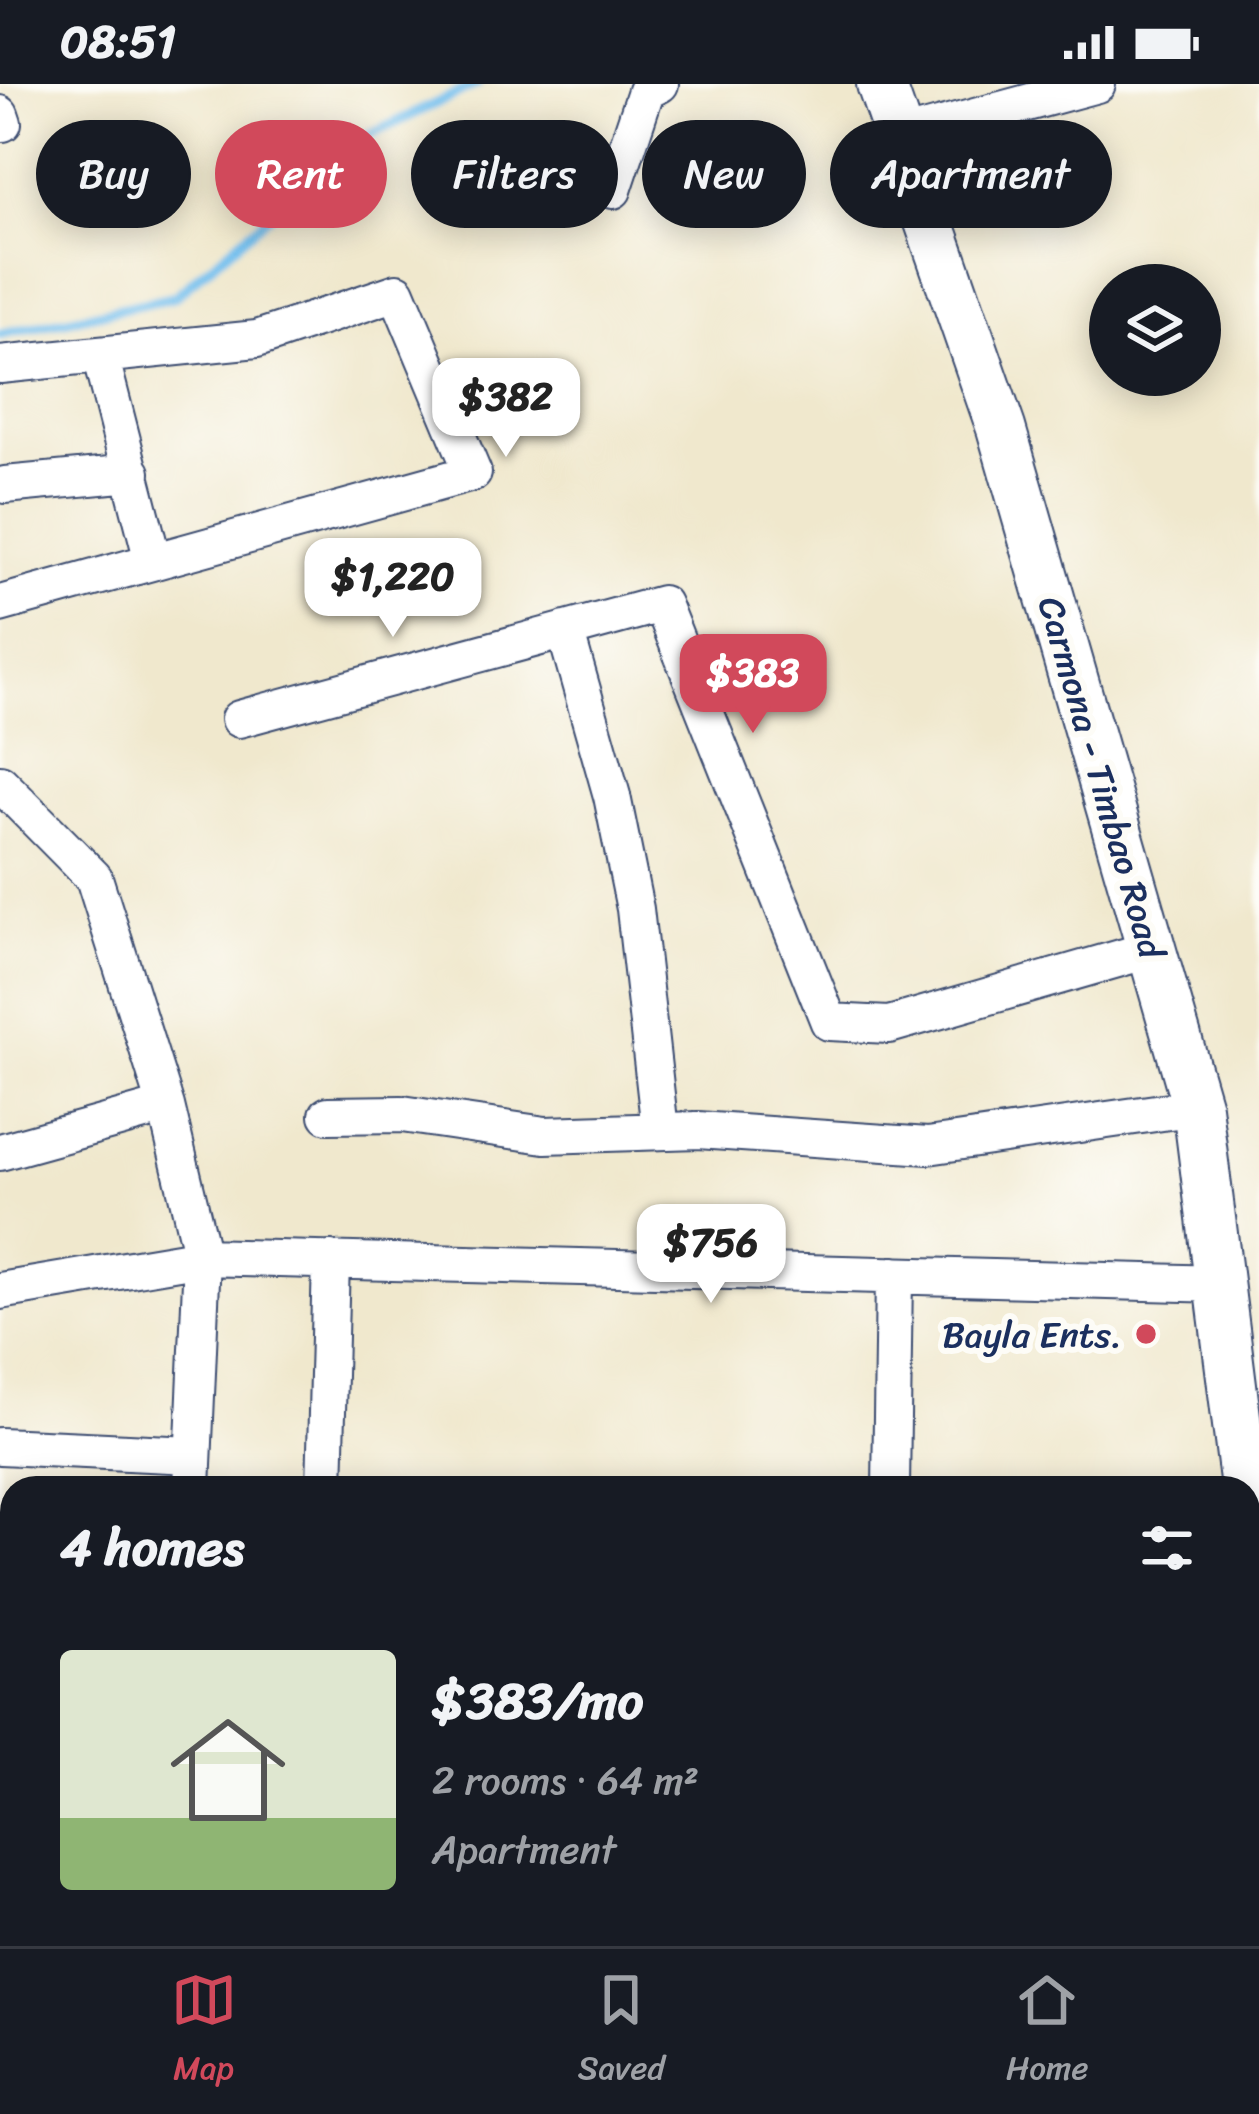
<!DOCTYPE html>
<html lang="en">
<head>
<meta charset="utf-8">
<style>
  body { margin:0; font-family:Sriracha,sans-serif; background:#20242c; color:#f1f3f6; height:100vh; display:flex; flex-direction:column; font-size:45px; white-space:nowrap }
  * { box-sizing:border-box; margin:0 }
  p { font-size:39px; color:#9ea1a6 }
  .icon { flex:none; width:66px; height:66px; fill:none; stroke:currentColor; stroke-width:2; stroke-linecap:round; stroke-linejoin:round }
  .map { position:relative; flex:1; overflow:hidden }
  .drawer { position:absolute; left:0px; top:1392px; width:1260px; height:471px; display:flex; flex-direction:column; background:#171b24; border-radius:36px 36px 0 0; box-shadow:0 6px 30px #0003 }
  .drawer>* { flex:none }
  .top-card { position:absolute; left:36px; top:36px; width:1188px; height:108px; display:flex; gap:24px }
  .fabs { position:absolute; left:1089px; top:180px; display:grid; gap:24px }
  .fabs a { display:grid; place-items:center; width:132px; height:132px; border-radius:50%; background:#171b24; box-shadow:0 6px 30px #0003; font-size:60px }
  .price { position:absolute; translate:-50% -102px; padding:0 27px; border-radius:24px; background:#fff; color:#222; font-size:39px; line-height:78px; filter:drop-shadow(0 3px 6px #0008) }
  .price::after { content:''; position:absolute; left:50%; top:72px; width:36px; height:27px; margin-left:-18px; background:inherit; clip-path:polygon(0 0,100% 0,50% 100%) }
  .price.on { background:#d1495b; color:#fff }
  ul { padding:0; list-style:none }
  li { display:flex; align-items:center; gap:36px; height:300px; padding:0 60px }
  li+li { border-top:3px solid #363941 }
  li span { display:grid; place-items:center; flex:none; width:336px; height:240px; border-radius:12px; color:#555 }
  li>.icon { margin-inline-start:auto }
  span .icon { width:144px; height:144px; fill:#fffc; stroke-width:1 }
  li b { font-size:51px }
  h2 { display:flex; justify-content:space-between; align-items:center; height:144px; padding:0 60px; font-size:51px }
  .pill { padding:0 42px; border-radius:54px; background:#171b24; box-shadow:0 6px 30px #0003; font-size:42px; line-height:108px }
  .pill.on { background:#d1495b; color:#fff }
  .status { display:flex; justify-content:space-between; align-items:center; height:84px; padding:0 60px; background:#171b24; direction:ltr }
  .status svg { height:33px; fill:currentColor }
  .tabs { display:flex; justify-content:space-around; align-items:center; height:168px; border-top:3px solid #363941; background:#171b24; font-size:33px; color:#9ea1a6 }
  .tabs a { display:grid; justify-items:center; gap:6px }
  .tabs .on { color:#d1495b }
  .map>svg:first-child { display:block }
</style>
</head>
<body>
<div class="status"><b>08:51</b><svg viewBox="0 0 49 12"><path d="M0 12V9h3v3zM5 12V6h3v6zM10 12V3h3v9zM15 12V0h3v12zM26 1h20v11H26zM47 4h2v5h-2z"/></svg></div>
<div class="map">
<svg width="1259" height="1862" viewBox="0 0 1259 1862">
  <rect width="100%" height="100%" fill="#fdfcf7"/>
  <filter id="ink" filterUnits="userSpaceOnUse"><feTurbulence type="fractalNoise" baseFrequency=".00833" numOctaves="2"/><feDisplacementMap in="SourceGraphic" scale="24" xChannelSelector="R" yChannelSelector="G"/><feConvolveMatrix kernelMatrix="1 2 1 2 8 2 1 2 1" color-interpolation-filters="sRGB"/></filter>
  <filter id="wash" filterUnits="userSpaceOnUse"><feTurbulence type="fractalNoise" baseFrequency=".004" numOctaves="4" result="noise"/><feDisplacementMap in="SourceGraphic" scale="48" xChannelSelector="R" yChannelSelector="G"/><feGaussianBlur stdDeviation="2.7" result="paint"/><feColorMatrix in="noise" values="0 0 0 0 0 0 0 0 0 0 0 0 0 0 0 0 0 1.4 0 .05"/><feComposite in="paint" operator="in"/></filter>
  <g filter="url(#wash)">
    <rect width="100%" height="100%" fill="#f0e8cd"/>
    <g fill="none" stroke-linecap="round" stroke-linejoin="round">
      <path stroke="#74c0ee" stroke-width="10" d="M0 250 174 213 355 58 477 0"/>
    </g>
  </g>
  <g filter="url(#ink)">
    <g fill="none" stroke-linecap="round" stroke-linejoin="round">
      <defs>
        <path id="minor" d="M0 30 3 39
          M901 53 1097 0
          M613 106 646 7 660 0
          M100 271 153 477
          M0 281 257 255 397 208 473 389 0 520
          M5 401 132 389
          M565 546 612 712 635 825 660 1046
          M239 635 662 520 829 938 889 941 1152 865
          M0 699 94 794 166 1022 202 1173 192 1404
          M328 1031 402 1030 545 1051 698 1046 928 1062 1197 1023
          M0 1068 166 1022
          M0 1207 202 1173 1222 1200
          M0 1362 192 1371
          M325 1404 331 1176
          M891 1404 894 1191
          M0 1575H12
          M1248 1586H1259
          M0 1797 12 1805
          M0 1832 12 1827
          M301 1851 303 1862
          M1064 1851 1068 1862
          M1150 1851 1157 1862"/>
        <path id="major" d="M881 0 1001 344 1197 1023 1245 1404
          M1248 1428 1259 1524"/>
      </defs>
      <use href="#minor" stroke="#3b4b6f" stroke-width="40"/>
      <use href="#major" stroke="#3b4b6f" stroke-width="52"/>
      <use href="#minor" stroke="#fff" stroke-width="36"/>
      <use href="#major" stroke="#fff" stroke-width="48"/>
    </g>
  </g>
  <circle fill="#d1495b" stroke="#fdfcf7" stroke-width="4.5" cx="1146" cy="1250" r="12"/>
  <g text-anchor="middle" stroke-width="12" stroke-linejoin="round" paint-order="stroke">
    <g font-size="36" fill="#1b2f5e" stroke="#fdfcf7">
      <text transform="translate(1102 693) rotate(74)" y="13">Carmona - Timbao Road</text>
    </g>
    <g font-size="36" fill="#1b2f5e" stroke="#fdfcf7" text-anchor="end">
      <text x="1122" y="1263">Bayla Ents.</text>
    </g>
  </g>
</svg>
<div class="fabs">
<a><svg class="icon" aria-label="layers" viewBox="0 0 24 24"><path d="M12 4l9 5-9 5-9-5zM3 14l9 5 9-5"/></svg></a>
</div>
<b class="price" style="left:506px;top:376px">$382</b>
<b class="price" style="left:393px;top:556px">$1,220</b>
<b class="price on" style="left:753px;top:652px">$383</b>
<b class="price" style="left:711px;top:1222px">$756</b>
<div class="top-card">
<a class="pill">Buy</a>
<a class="pill on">Rent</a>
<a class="pill">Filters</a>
<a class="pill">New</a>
<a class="pill">Apartment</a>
</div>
<section class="drawer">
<h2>4 homes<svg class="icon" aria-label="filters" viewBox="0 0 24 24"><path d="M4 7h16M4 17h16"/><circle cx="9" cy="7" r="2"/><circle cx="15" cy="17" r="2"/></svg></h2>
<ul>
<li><span style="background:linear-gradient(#dfe7d0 70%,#8fb573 0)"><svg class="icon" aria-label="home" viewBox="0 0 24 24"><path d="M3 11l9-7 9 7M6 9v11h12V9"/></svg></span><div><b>$383/mo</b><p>2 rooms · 64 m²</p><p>Apartment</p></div></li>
</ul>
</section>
</div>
<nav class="tabs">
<a class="on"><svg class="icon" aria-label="map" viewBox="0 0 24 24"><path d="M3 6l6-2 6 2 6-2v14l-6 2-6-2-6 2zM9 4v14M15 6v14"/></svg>Map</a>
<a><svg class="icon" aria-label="saved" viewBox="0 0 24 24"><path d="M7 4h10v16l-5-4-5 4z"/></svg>Saved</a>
<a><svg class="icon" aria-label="home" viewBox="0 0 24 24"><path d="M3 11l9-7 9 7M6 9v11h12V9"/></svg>Home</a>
</nav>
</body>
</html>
